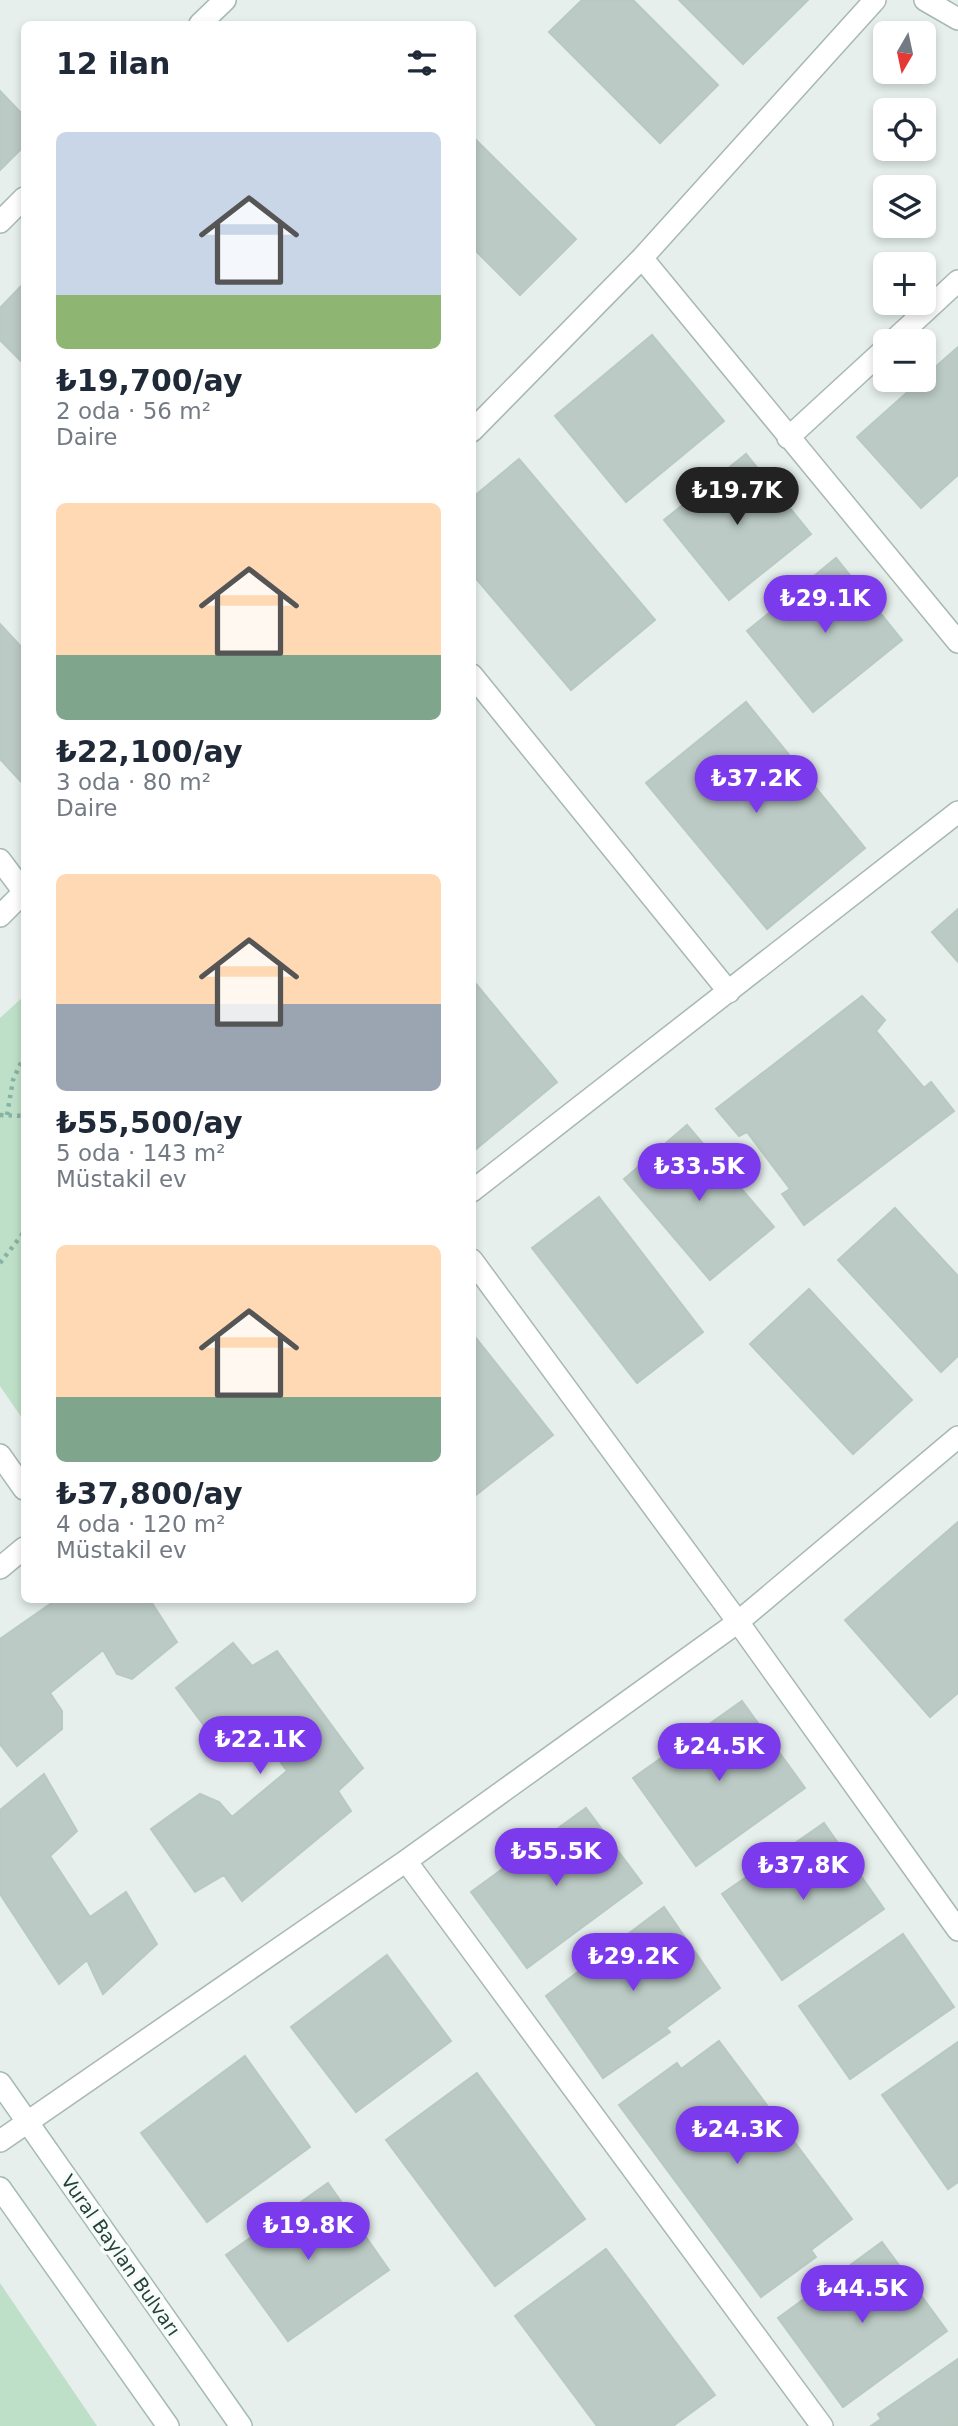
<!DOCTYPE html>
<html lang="tr">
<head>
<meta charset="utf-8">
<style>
  body { margin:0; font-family:"DejaVu Sans",sans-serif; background:#f2f2f3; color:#1f2937; height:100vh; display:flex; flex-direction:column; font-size:26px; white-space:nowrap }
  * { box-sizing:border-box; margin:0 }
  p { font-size:23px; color:#747a83 }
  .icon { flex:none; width:38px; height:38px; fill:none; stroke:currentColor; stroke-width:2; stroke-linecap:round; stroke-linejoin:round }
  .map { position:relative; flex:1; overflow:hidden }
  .drawer { position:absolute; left:21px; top:21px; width:455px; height:1582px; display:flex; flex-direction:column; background:#fff; border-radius:10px; box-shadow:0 4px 10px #0003 }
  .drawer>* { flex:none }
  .needle { width:46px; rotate:189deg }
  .tools { position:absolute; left:873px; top:21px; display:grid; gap:14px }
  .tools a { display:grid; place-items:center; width:63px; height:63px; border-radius:10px; background:#fff; box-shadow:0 4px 10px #0003; font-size:35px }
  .price { position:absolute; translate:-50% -60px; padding:0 16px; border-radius:24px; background:#7c3aed; color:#fff; font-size:23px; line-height:46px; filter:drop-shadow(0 2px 4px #0008) }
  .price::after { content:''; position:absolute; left:50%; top:42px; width:21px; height:16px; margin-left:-10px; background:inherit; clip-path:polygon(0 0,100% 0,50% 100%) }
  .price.on { background:#222; color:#fff }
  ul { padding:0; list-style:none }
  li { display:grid; align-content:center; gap:14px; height:371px; padding:0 35px }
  li span { display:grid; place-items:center; height:217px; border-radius:10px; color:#555 }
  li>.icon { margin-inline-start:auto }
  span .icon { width:126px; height:126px; fill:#fffc; stroke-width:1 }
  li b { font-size:30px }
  h2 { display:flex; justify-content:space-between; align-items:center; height:84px; padding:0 35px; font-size:30px }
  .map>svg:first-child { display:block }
</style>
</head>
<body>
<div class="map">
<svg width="958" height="2426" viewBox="0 0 958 2426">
  <rect width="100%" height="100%" fill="#e6efeb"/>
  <path fill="#bfe0c8" d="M24 996V1421L0 1386V1018Z
    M0 2283 97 2426H0Z"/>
  <path fill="#bbcac4" stroke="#b8c9c2" stroke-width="2" d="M582 0H633L718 85 660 143 549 32Z
    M679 0H808L743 64Z
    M0 91 24 116V146L0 170Z
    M472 136 576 239 520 295 472 247Z
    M24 283V364L0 340V308Z
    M652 335 724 421 626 502 555 416Z
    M958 347V475L921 508 857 437 921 380H924V377Z
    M746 454 811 534 729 600 664 520Z
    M519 459 655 620 571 690 472 574V498Z
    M836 558 902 640 813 712 747 631Z
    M0 624 24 650V785L0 759Z
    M746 702 865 848 767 929 646 783Z
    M958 909V962L932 932Z
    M476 984 557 1082 475 1150 472 1147V987Z
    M862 996 885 1020 876 1031 924 1088 931 1082 954 1111 804 1225 782 1194 790 1189 747 1132 739 1136 716 1109Z
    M687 1125 774 1227 710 1280 624 1179Z
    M599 1197 703 1332 637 1383 532 1248Z
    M895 1208 958 1276V1356L941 1372 838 1260Z
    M809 1289 912 1400 853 1454 750 1344Z
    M472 1333 553 1435 472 1498Z
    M958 1522V1693L930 1717 845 1620Z
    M56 1600H150L177 1642 132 1679 117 1674 103 1650 50 1693 62 1711V1729L17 1766 0 1744V1639Z
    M233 1643 252 1666 277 1651 363 1768 338 1791 351 1811 242 1901 224 1875 195 1892 151 1829 200 1794 219 1802 232 1817 287 1771 253 1725 234 1735H211L176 1688Z
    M742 1701 805 1788 696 1866 633 1778Z
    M44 1774 77 1831 50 1856 90 1917 126 1892 157 1944 103 1994 87 1960 59 1984 0 1894V1810Z
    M586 1808 642 1883 527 1968 471 1892Z
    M824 1823 884 1909 782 1980 722 1894Z
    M664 1907 720 1988 666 2028 670 2032 603 2078 546 1996Z
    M903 1934 954 2007 850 2079 799 2006Z
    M387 1955 451 2041 356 2112 291 2027Z
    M719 2041 852 2219 811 2250 816 2257 761 2297 619 2105 677 2063 681 2069Z
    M958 2042V2182L948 2189 882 2095Z
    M245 2056 310 2147 207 2222 141 2133Z
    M477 2073 585 2219 495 2286 386 2140Z
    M328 2183 389 2270 288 2341 226 2255Z
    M882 2242 947 2331 843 2407 778 2318Z
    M606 2249 715 2395 673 2426H597L515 2316Z
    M958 2359V2426H871L881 2419 878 2414Z"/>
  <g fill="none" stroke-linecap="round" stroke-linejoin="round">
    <defs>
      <path id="street" d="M925 0 958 19
        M200 24 225 0
        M0 222 24 198
        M642 258 958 642
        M893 341 958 281
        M472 431 642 258 875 0
        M788 438 886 348
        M472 675 729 992
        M0 860 24 892
        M0 916 24 892
        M472 1191 958 812
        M472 1260 738 1622 958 1930
        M0 1455 24 1489
        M0 1568 24 1548
        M406 1861 822 2426
        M0 2141 406 1861 738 1622 958 1437"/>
      <path id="secondary" d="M0 2083 241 2426
        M0 2188 168 2426"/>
    </defs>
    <use href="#street" stroke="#a8b8b2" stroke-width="24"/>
    <use href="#secondary" stroke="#a4bbb3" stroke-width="24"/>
    <path stroke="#86b3a5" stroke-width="4.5" stroke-dasharray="3.5 5" stroke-linecap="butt" d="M0 1115 24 1116
      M7 1115 13 1080 24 1056
      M0 1263 24 1232"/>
    <use href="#street" stroke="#fff" stroke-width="21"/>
    <use href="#secondary" stroke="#fff" stroke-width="21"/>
  </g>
  <g text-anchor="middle" stroke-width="7" stroke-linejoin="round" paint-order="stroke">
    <g font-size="19" fill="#24423a" stroke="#f7fbf9">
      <text transform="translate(121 2255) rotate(55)" y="7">Vural Baylan Bulvarı</text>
    </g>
  </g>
</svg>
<div class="tools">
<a><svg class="needle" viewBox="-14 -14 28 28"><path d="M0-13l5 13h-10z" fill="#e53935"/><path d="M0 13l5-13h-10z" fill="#747a83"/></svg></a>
<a><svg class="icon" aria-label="locate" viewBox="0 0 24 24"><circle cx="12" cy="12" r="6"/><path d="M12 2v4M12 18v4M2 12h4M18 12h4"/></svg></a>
<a><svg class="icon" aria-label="layers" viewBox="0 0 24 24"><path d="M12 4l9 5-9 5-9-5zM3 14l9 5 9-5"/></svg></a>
<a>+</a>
<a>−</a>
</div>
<b class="price on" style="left:737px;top:527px">₺19.7K</b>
<b class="price" style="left:825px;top:635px">₺29.1K</b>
<b class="price" style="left:756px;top:815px">₺37.2K</b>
<b class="price" style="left:699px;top:1203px">₺33.5K</b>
<b class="price" style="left:260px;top:1776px">₺22.1K</b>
<b class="price" style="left:719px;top:1783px">₺24.5K</b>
<b class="price" style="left:556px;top:1888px">₺55.5K</b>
<b class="price" style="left:803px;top:1902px">₺37.8K</b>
<b class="price" style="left:633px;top:1993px">₺29.2K</b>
<b class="price" style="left:737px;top:2166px">₺24.3K</b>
<b class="price" style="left:308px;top:2262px">₺19.8K</b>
<b class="price" style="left:862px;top:2325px">₺44.5K</b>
<section class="drawer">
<h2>12 ilan<svg class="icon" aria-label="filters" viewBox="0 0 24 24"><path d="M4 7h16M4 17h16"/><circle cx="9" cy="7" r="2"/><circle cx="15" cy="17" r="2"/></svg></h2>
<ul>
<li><span style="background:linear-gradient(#c9d6e8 75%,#8fb573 0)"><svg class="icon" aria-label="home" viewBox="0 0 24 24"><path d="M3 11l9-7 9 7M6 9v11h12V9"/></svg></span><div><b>₺19,700/ay</b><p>2 oda · 56 m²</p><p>Daire</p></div></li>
<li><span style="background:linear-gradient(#ffd9b3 70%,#7fa58c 0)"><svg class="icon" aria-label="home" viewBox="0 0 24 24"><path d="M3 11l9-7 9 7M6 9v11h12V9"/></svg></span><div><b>₺22,100/ay</b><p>3 oda · 80 m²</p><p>Daire</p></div></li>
<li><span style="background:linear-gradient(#ffd9b3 60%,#9aa5b1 0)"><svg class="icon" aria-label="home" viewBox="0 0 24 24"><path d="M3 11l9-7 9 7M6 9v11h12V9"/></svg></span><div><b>₺55,500/ay</b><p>5 oda · 143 m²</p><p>Müstakil ev</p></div></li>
<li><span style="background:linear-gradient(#ffd9b3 70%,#7fa58c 0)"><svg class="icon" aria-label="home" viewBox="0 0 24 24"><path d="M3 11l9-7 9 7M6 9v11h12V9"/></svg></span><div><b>₺37,800/ay</b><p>4 oda · 120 m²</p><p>Müstakil ev</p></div></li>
</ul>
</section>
</div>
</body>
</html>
